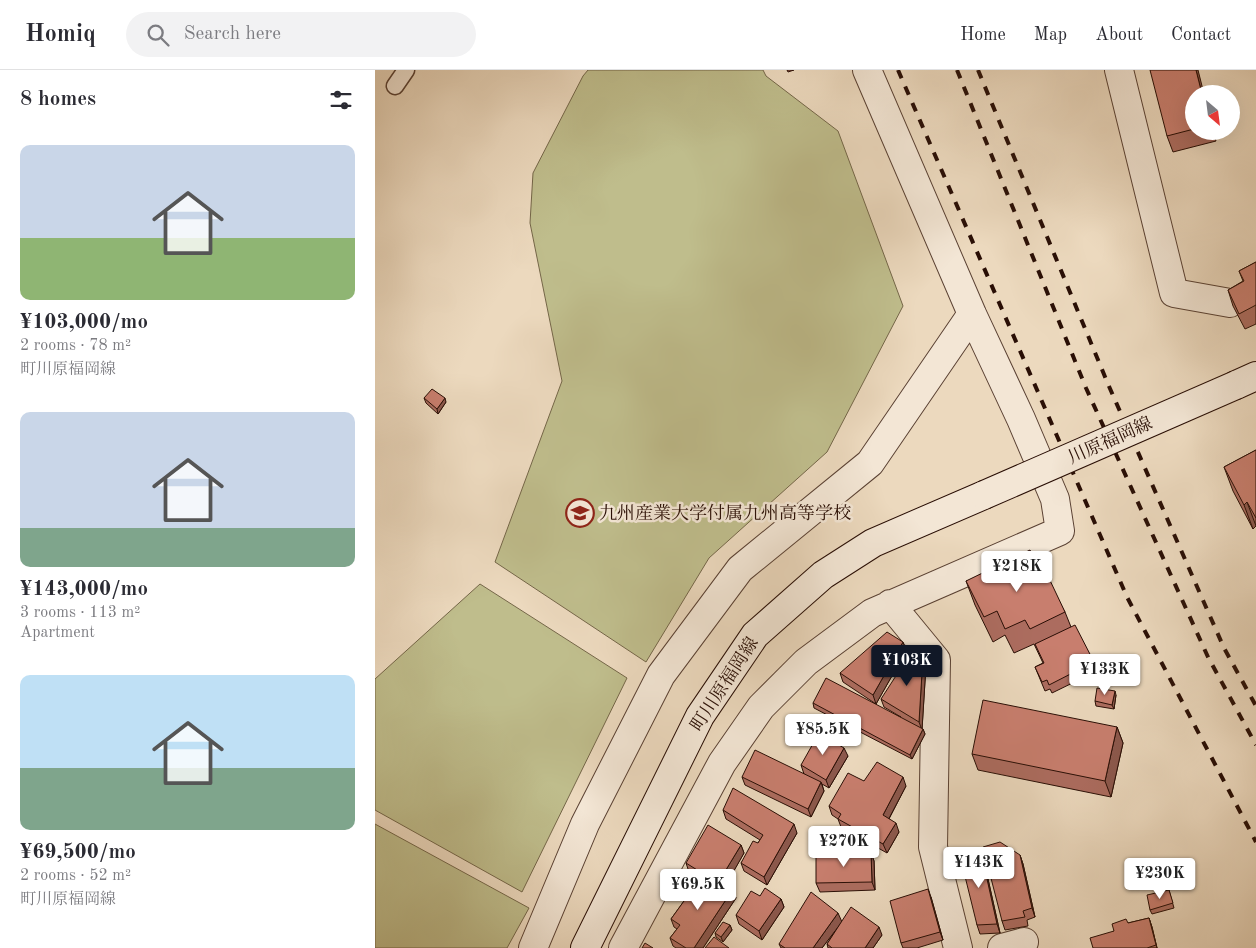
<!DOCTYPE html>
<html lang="en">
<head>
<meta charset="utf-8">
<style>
  body { margin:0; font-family:"Old Standard TT","Noto Serif JP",serif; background:#f2f2f3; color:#2b2b33; height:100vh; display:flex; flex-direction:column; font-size:19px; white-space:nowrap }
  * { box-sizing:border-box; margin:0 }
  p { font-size:16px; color:#7c7c81 }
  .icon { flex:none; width:28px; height:28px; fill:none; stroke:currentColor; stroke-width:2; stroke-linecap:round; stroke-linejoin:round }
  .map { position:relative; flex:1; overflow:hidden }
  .panel { display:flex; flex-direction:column; background:#fff; width:375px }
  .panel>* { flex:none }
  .needle { width:32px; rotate:152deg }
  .buttons { position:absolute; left:810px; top:15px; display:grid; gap:10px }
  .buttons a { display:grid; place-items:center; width:55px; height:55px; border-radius:50%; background:#fff; box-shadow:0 5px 20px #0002; font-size:25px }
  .price { position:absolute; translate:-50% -42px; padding:0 11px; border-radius:5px; background:#fff; color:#222; font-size:16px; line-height:32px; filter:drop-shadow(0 1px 2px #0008) }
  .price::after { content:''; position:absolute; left:50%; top:30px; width:15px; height:11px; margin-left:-8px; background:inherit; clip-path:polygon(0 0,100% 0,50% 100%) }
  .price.active { background:#111827; color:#fff }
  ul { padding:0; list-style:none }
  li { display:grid; align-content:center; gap:10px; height:265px; padding:0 20px }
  li span { display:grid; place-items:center; height:155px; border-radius:10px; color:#555 }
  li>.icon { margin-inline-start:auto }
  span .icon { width:90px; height:90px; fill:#fffc; stroke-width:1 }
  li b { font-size:21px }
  h2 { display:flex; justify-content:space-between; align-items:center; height:60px; padding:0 20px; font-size:21px }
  header { display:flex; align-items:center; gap:30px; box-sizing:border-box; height:70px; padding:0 25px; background:#fff; border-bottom:1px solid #e1e1e2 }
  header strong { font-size:24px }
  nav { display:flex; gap:28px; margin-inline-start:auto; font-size:18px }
  .search { width:350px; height:45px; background:#f2f2f3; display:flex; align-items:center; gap:12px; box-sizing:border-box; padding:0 18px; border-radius:28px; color:#7c7c81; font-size:19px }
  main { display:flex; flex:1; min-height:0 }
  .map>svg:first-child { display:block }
</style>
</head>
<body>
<header>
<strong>Homiq</strong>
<div class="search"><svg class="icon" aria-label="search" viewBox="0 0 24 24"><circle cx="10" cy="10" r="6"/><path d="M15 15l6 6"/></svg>Search here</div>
<nav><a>Home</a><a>Map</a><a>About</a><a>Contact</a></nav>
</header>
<main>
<section class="panel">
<h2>8 homes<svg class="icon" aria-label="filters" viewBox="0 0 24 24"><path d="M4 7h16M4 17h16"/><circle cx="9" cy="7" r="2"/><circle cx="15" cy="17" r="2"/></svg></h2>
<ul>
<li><span style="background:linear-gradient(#c9d6e8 60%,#8fb573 0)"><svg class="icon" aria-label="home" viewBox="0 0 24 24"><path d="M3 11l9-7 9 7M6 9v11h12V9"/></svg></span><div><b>¥103,000/mo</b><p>2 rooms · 78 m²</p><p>町川原福岡線</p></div></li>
<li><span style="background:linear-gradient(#c9d6e8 75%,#7fa58c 0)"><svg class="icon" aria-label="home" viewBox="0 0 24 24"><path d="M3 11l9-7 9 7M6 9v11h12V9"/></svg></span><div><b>¥143,000/mo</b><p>3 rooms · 113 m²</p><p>Apartment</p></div></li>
<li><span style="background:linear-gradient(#bfe0f5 60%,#7fa58c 0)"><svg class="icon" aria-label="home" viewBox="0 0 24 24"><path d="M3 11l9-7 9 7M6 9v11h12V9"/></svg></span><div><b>¥69,500/mo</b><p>2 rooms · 52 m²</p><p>町川原福岡線</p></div></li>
</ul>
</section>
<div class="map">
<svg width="881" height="878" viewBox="0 0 881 878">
  <rect width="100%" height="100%" fill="#ecd9be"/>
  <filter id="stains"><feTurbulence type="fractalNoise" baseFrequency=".004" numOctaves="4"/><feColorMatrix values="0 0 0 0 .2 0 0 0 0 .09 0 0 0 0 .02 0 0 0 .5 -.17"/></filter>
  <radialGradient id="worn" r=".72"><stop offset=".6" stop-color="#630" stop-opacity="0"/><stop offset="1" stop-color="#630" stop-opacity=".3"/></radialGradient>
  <path fill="#bfbd8c" stroke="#746648" d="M213 0H388L391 6 463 61 528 236 452 382 334 488 271 592 120 492 187 311 155 153 158 103 208 6Z
    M105 514 252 608 147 822 0 740V609Z
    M0 754 154 838 132 878H0Z"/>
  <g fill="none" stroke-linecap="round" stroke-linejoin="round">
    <defs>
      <path id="lane" d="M20 16 31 0"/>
      <path id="street" d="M744 0 799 223 855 233
        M515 534 561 590 558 777 583 878
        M158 878 210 754 286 605 365 499 495 393 597 244
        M248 878 347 693 386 637 431 592 497 543 685 461 680 429 646 349 597 244 492 0
        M627 878 649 872"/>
      <path id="secondary" d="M861 315 881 306
        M210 878 325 646 380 565 448 505 498 473 609 425"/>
    </defs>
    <use href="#lane" stroke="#5a4133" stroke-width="19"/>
    <use href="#street" stroke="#5a4133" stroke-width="30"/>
    <use href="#secondary" stroke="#290e05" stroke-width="30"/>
    <use href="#lane" stroke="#f3e6d5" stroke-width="16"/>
    <use href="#street" stroke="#f3e6d5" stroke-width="28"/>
    <use href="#secondary" stroke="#f3e6d5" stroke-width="28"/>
    <path stroke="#290e05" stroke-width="4" stroke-dasharray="9 9" stroke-linecap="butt" d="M523 0 752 527 881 772
      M582 0 711 318 833 587 881 675
      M603 0 733 314 849 578 881 636"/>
    <defs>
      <path id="secondary-bridge" d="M609 425 861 315"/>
    </defs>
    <use href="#secondary-bridge" stroke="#290e05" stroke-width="30" stroke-linecap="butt"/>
    <use href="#secondary-bridge" stroke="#f3e6d5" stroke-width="28"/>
  </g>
  <path fill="#ac6c5f" stroke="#290e05" d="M412 0H419L413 2Z
    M819 24V61H838L841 71 798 82 792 66Z
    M881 192V254L870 259 858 236 853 220 868 211 864 201Z
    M49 328 71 332 63 344 51 333Z
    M881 380V456L878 459 858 421 849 397Z
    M667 503 690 542 696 557 719 592 722 601 677 623 675 619 670 621 660 597 668 593 659 574 639 583 630 565 618 572 600 535 591 511Z
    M531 581 501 634 468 612 465 603Z
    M548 586 551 595 547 659H548L550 664 537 689 439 638 438 633 526 647 509 637 506 629Z
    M741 625 739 639 721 636 720 631Z
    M742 657 748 673 736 727 603 700 597 684Z
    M473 686 454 718 447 714 449 721 436 747 370 715 367 707 429 704 426 695Z
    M489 711 531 716 514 749 524 762 512 783 466 757 463 749 457 745 454 736Z
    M348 740 422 763 392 815 369 801 366 793 383 773 385 770 351 749Z
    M366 775 369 783 351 814 358 819 361 828 328 878H301L298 876 295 868 302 859 299 857 296 849 314 824 311 816 320 806 314 802 311 793Z
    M606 782 609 791 625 863 605 864 602 855Z
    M496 783 499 791 500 820 445 822 441 813Z
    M645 785 648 794 660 847 652 850 653 856 630 860 627 851Z
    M808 796 811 811 795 814 793 809Z
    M794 820 799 838 777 844 775 840Z
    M385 826 406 829 409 837 387 870 364 854 361 845Z
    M556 827 568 870 542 878H528L526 873Z
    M774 848 777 857 782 878H718L739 861 753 853Z
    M466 852 507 865 498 878H453L452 874 464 855 447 878H406L404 874Z
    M355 855 357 860 348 872 341 867 340 863Z"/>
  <path fill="#8c584d" stroke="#290e05" d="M821 0H823L829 24H827Z
    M70 328 71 332 63 344 62 339Z
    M872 432 881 456 878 459 869 435Z
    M528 572 531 581 501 634 498 625Z
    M548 586 551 595 547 660 544 652Z
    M740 621 741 625 739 639 737 635Z
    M742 657 748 673 736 727 730 711Z
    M548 659 550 664 537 689 535 685Z
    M469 678 473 686 454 718 451 710Z
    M528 707 531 716 511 754 508 745Z
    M446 712 449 721 436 747 433 739Z
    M521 753 524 762 512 783 508 774Z
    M419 754 422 763 392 815 389 807Z
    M366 775 369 783 347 822 343 813Z
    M606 782 609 791 625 863 622 854Z
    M496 783 499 791 500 820 497 812Z
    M645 785 648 794 660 847 657 838Z
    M358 819 361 828 328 878H319Z
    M553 819 556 827 568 870 565 862Z
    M406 829 409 837 387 870 384 861Z
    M463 843 467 852 447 878H438Z
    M774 848 777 857 782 878 781 875Z
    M355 855 357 860 348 872 346 867Z
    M504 857 507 865 498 878H490Z"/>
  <path fill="#c87e6e" stroke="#290e05" d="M775 0H821L827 24H819V59L792 66Z
    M881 192V235L864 244 853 220 869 211 864 201Z
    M57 319 70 328 62 339 49 328Z
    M881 380V448L872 432 869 435 849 397Z
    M655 480 667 503 671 502 690 542 655 559 650 550 630 559 622 541 609 547 591 511Z
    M700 555 719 592 674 615 672 610 667 612 660 597 669 593 660 574Z
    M512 562 528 572 498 625 465 603Z
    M537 581 548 586 544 652 506 629Z
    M451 608 548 659 535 685 438 633Z
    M722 618 740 621 737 635 720 631Z
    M608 630 742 657 730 711 597 684Z
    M444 663 469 678 451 710 426 695Z
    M380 680 446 712 433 739 367 707Z
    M502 692 528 707 508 745 521 753 508 774 463 749 466 744 454 736 473 703 489 711Z
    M358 718 419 754 389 807 366 793 378 771 383 773 388 765 348 740Z
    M333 755 366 775 343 813 311 793Z
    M625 772 645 785 657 838 648 841 650 847 627 851 608 777Z
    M606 782 622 854 602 855 585 786Z
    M496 783 497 812 441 813V784Z
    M806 792 810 806 793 809 791 795Z
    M320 806 344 818 349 813 358 819 319 878H311L295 868 305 855 296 849 317 820 311 816Z
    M390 818 406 829 384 861 361 845 376 821 385 826Z
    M553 819 565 862 526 873 515 831Z
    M794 820 798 833 775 840 772 825Z
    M436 822 463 843 438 878H410L404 874Z
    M476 837 504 857 490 878H457L452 874Z
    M774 848 781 875 772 878H718L715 868 739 861 737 854 751 849 753 853Z
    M348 852 355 855 346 867 340 863Z
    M339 867 354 878H330Z
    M270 873 278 878H267Z"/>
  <defs>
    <symbol id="school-ring" viewBox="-11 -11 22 22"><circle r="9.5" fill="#f3e6d5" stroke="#8f2418" stroke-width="1.5"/><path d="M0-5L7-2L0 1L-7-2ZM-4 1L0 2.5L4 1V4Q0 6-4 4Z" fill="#8f2418"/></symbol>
  </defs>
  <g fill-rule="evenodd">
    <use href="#school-ring" x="189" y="427" width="32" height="32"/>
  </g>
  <g text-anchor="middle" stroke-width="5" stroke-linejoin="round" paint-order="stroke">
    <g font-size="18" fill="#290e05" stroke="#f3e6d5">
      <text transform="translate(735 370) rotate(-24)" y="6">川原福岡線</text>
      <text transform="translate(349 614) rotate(-57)" y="6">町川原福岡線</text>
    </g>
    <g font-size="18" fill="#290e05" stroke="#f3e6d5" text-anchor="start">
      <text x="224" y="449">九州産業大学付属九州高等学校</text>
    </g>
  </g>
  <rect width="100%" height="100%" filter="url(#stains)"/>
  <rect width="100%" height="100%" fill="url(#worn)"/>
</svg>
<div class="buttons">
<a><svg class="needle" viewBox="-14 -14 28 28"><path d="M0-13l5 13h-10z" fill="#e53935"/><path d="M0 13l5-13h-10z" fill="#7c7c81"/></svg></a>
</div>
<b class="price" style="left:642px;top:523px">¥218K</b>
<b class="price active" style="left:532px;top:617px">¥103K</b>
<b class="price" style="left:730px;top:626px">¥133K</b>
<b class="price" style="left:448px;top:686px">¥85.5K</b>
<b class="price" style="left:469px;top:798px">¥270K</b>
<b class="price" style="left:604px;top:819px">¥143K</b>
<b class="price" style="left:785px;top:830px">¥230K</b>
<b class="price" style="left:323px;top:841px">¥69.5K</b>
</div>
</main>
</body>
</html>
